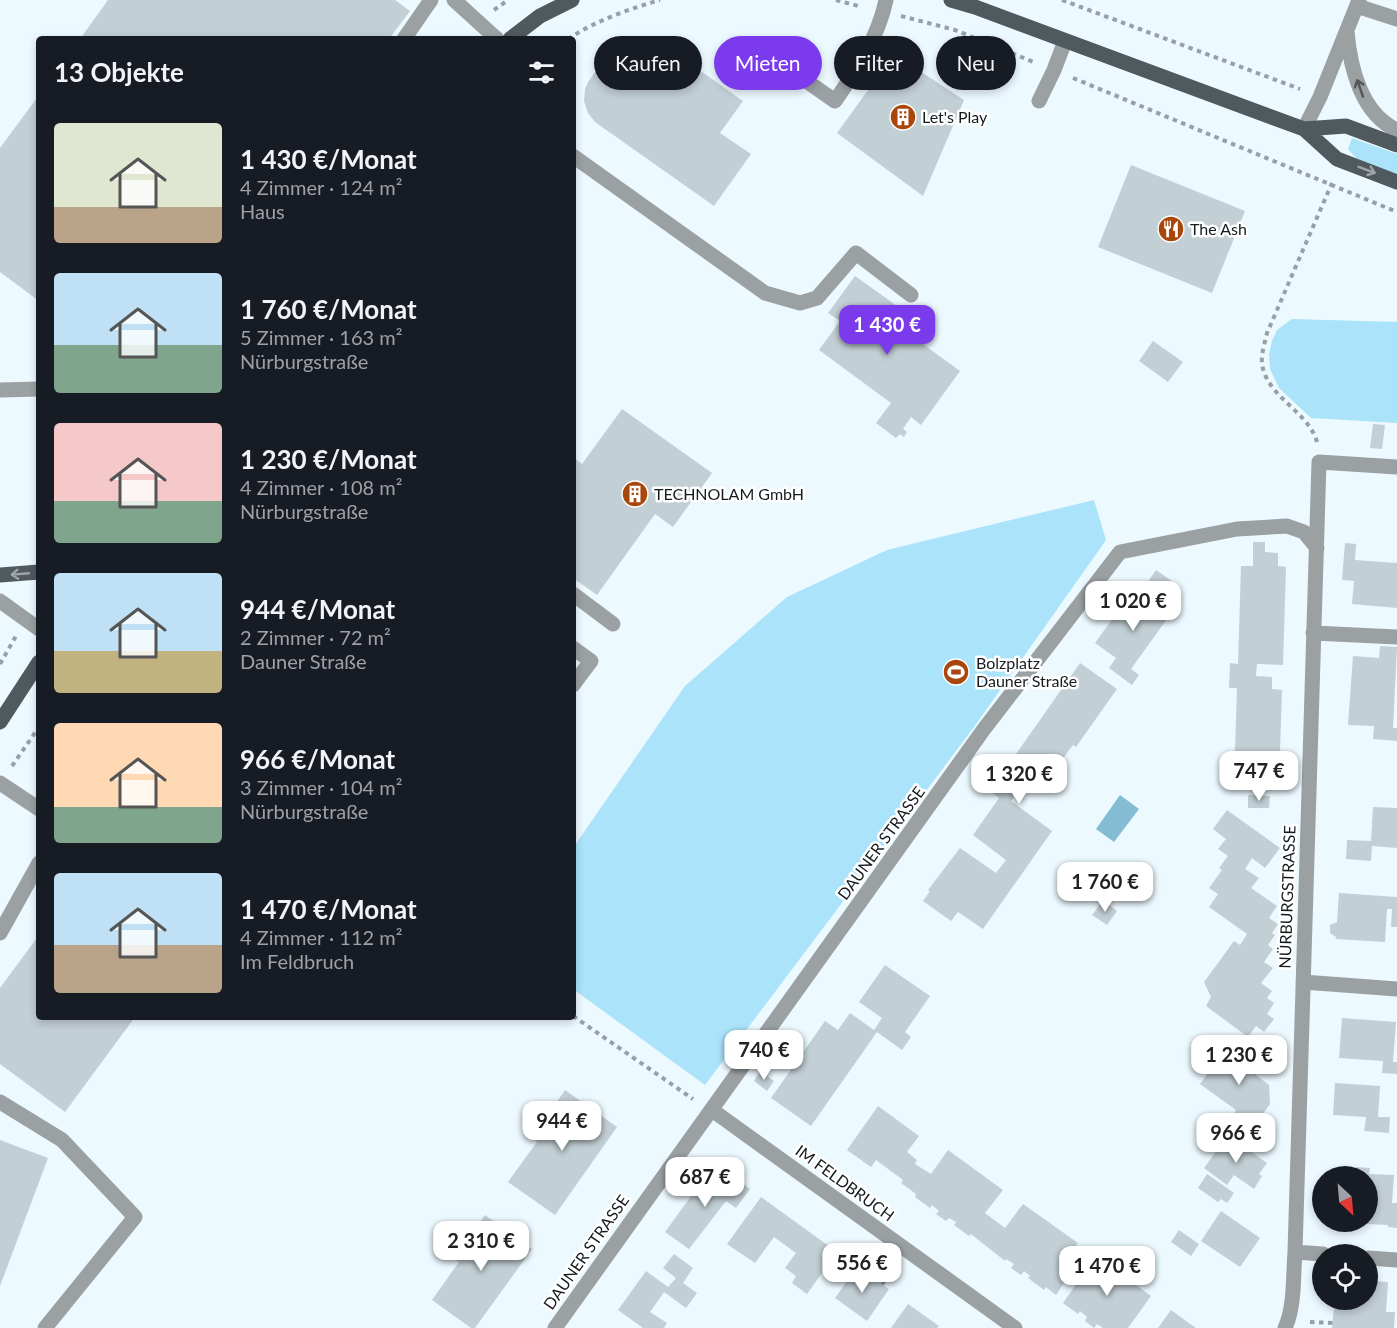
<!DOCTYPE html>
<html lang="de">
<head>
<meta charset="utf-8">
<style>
  body { margin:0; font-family:Lato,sans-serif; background:#20242c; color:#f1f3f6; height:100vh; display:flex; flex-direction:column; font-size:22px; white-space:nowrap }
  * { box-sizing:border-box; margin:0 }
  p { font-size:20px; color:#9ea1a6 }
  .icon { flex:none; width:33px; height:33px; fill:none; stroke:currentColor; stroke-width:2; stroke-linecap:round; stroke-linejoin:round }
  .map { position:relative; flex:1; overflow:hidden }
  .drawer { position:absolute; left:36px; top:36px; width:540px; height:984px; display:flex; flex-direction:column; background:#171b24; border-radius:6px; box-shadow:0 3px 9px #0003 }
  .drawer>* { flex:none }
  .banner { position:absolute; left:594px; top:36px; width:570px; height:54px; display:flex; gap:12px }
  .needle { width:39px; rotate:154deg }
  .fabs { position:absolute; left:1312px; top:1166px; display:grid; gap:12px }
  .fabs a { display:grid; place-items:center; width:66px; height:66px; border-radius:50%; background:#171b24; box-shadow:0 3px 9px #0003; font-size:30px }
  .price { position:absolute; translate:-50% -51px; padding:0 14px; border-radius:12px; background:#fff; color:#222; font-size:20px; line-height:39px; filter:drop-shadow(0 2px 3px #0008) }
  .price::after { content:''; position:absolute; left:50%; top:36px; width:18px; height:14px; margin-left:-9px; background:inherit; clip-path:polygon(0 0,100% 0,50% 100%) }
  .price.on { background:#7c3aed; color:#fff }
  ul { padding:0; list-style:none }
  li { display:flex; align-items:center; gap:18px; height:150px; padding:0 18px }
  li span { display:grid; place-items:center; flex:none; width:168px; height:120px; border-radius:6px; color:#555 }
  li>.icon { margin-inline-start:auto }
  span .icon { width:72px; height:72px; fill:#fffc; stroke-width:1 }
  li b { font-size:26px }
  h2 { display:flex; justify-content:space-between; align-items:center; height:72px; padding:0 18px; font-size:26px }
  .pill { padding:0 21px; border-radius:27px; background:#171b24; box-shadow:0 3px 9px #0003; font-size:21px; line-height:54px }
  .pill.on { background:#7c3aed; color:#fff }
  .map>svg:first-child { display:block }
</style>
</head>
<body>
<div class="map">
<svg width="1397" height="1328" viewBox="0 0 1397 1328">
  <rect width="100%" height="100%" fill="#ecf9ff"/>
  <path fill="#aae3fa" d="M1352 138 1397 154V175L1364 162 1356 158 1348 149Z
    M1292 319 1397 322V423L1311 418 1279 388 1270 369 1269 354 1272 341 1277 330Z
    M1094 500 1106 540 974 727 705 1085 573 989V848L685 686 787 597 887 550Z"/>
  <path fill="#83bcd3" d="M1120 795 1139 809 1114 842 1096 829Z"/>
  <path fill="#c2cfd5" d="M108 0H395L410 11 389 39H80Z
    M894 54 964 100 923 196 837 133Z
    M678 55 743 101 720 133 751 154 714 206 595 122 588 113 584 101 585 89 588 82 595 72 602 68 614 65 626 67 655 86Z
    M39 95V301L0 272V148Z
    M1131 165 1245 211 1212 293 1098 247Z
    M855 276 925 326 916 339 960 371 921 425 911 417 903 429 907 432 904 437 900 434 896 438 876 423 891 403 819 350 840 321 828 313Z
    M1153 341 1183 362 1168 382 1139 361Z
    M622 409 712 473 673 527 655 514 597 595 573 578V457L582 464Z
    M1373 424 1385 425 1382 449 1370 448Z
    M1253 542H1265V552L1278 553V566L1286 567 1283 665 1257 664 1256 676 1272 677V689L1282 690 1279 784 1234 783 1237 688H1229L1230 663 1238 664 1241 566H1253Z
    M1345 543 1356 544 1355 560 1397 563V608L1352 604 1354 581 1342 580Z
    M1156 570 1176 584 1169 594 1149 580Z
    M1136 586 1172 612 1131 669 1139 675 1132 685 1109 668 1116 658 1095 643Z
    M1380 646 1397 647 1393 728H1397V741L1373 739 1374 726 1348 725 1353 656 1379 658Z
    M1080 663 1117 689 1076 747 1073 745 1044 784 1022 769 1020 772 1029 778 1011 801 1052 831 983 929 958 912 951 921 923 901 930 891 928 890 960 848 996 873 1006 860 973 835 999 798 985 787 1007 758 1011 761Z
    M1248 795 1270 796 1269 808H1248Z
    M1373 807 1397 808V848L1372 846 1371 861 1346 859 1347 840 1371 841Z
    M1227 810 1280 848 1265 868 1252 858 1245 869 1259 878 1251 888 1277 906 1269 918 1278 924 1272 933 1275 935 1268 945 1273 949 1264 962 1273 968 1261 983 1272 991 1267 998 1274 1003 1267 1014 1274 1019 1264 1032 1256 1026 1248 1037 1206 1006 1211 997 1204 982 1234 941 1240 945 1247 934 1209 907 1218 894 1209 888 1222 870 1219 868 1228 856 1218 849 1226 839 1213 829Z
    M1339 893 1397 897V927H1391L1392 909H1387L1385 942 1336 939V937L1330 933V925L1337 922Z
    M1103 900 1117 911 1107 925 1092 915Z
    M39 935V1017H135L65 1112 0 1064V988Z
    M885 965 930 996 905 1032 911 1037 902 1050 877 1032 811 1126 771 1098 825 1021 838 1030 850 1013 874 1030 882 1018 859 1002Z
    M1342 1018 1396 1022 1393 1062H1397V1074L1382 1073 1383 1061 1339 1058Z
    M1228 1039 1263 1065 1256 1075 1269 1085 1270 1104 1257 1122 1259 1124 1251 1135 1229 1120 1236 1110 1200 1084 1222 1054 1218 1051Z
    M760 1071 774 1081 767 1091 754 1081Z
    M1335 1083 1380 1086 1378 1117H1390L1389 1133 1364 1131 1366 1117 1333 1115Z
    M565 1090 617 1127 555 1215 508 1182 537 1142 532 1138Z
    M878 1106 919 1136 907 1152 917 1160 915 1164 931 1174 948 1150 1003 1190 985 1213 1005 1228 1023 1204 1078 1243 1060 1267 1070 1274 1056 1295 1046 1287 1044 1290 1028 1278 1030 1276 1024 1271 1021 1275 1011 1268 1014 1264 1006 1259 1005 1261 971 1234 969 1236 954 1225 956 1222 949 1218 946 1221 936 1214 939 1211 932 1205 930 1208 915 1197 916 1194 901 1183 903 1180 876 1160 871 1167 847 1150Z
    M1228 1135 1267 1163 1259 1174 1262 1176 1254 1189 1234 1175 1227 1185 1204 1168Z
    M0 1140 48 1158 0 1286Z
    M1356 1167 1370 1168 1369 1174 1394 1175 1392 1203H1397V1228L1388 1227V1225L1347 1223V1221H1368V1176H1329L1330 1171 1356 1173Z
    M710 1170 733 1187 738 1180 750 1189 736 1208 726 1201 689 1249 665 1232Z
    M1207 1174 1234 1193 1227 1203 1221 1199 1218 1202 1198 1188Z
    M761 1197 837 1252 807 1294 792 1283 796 1276 785 1268 796 1253 774 1237 755 1263 727 1244Z
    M1221 1211 1260 1238 1240 1267 1201 1241Z
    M485 1215 532 1249 475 1328H471L432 1300 459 1262 454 1259Z
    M1179 1230 1199 1244 1191 1256 1171 1242Z
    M674 1254 693 1268 683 1283 697 1293 686 1308 664 1292 650 1312 667 1323 664 1328H643L618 1310 646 1271 668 1287 676 1278 663 1268Z
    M1096 1256 1151 1296 1128 1328H1103L1097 1324 1094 1328 1085 1321 1087 1317 1080 1311 1078 1314 1063 1303Z
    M857 1267 889 1289 867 1321 835 1298Z
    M1368 1281 1388 1282 1386 1312H1395L1394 1328H1332L1334 1308H1338V1299H1368Z
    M908 1304 939 1326 937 1328H891Z
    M1171 1310 1186 1321 1196 1328H1158Z"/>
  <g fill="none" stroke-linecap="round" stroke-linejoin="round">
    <path stroke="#96a0a5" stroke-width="4" stroke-dasharray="4.5 4.5" stroke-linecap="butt" d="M836 0 862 7
      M1062 0 1300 89
      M494 10 508 0
      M901 16 955 30 1036 63
      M568 39C595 21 629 9 660 0
      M1073 78 1397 212
      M1317 442C1308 409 1259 394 1262 356 1263 349 1265 341 1267 333L1332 183
      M0 664 16 636
      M12 766 39 727
      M573 1016 693 1099
      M882 1284 895 1266
      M1310 1322 1333 1323"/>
    <path stroke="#9ba0a3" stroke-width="15" d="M454 0 497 39
      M1357 6 1397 19
      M1347 31C1350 67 1361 114 1397 130
      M404 39 431 0
      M766 53 835 101C857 69 878 38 886 0
      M1039 101 1054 70 1065 41
      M1304 129 1320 97 1359 0
      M573 156 765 293 800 303 817 298 856 253 911 295
      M0 390 39 389
      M573 594 613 624
      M0 601 39 629
      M1313 633 1397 637
      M573 648 591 661 573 685
      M0 783 39 809
      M0 933 39 863
      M1303 982 1397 989
      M0 1102 62 1140 135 1217 45 1328
      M712 1110 1015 1328
      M1295 1252 1323 1254
      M1368 1258 1397 1260
      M555 1328 984 729 1120 552 1237 529 1287 526 1304 532 1317 548
      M1285 1328C1295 1306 1293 1276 1295 1252L1319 462 1397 467"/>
    <path stroke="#505a5e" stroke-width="15" d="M951 0 975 7 1304 129 1337 159 1397 182
      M510 39 540 16 572 0
      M1304 129 1346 126 1397 145
      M0 575 39 572
      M0 722 39 662"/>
  </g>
  <defs><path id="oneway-shaft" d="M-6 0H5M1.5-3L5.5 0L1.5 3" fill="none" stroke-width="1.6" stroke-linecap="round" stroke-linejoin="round" transform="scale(1.5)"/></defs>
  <use stroke="#525759" href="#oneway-shaft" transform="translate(1360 88) rotate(-109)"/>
  <g stroke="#9fa4a6">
    <use href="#oneway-shaft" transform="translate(1367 170) rotate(21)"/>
    <use href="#oneway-shaft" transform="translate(20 574) rotate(175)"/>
  </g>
  <defs>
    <symbol id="building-disc" viewBox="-11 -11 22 22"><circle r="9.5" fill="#a9460b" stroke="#fff"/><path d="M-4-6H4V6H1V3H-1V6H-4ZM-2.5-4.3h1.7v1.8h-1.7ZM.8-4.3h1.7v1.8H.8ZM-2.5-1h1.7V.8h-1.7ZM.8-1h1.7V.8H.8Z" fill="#fff"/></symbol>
    <symbol id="restaurant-disc" viewBox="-11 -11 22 22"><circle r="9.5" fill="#a9460b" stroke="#fff"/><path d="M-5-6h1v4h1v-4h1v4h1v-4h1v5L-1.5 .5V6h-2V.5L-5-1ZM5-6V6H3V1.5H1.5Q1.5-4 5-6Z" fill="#fff"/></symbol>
    <symbol id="stadium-disc" viewBox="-11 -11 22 22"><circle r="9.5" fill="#a9460b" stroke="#fff"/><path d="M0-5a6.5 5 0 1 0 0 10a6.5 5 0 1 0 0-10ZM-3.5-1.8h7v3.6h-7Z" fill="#fff"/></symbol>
  </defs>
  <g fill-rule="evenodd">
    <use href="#building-disc" x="888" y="102" width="30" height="30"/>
    <use href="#restaurant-disc" x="1156" y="214" width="30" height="30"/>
    <use href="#building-disc" x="620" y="479" width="30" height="30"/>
    <use href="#stadium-disc" x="941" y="657" width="30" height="30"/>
  </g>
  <g text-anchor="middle" stroke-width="5" stroke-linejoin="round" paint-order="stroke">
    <g font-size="16" fill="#161b1d" stroke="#fff" text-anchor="start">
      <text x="922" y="123">Let's Play</text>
      <text x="1190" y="235">The Ash</text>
      <text x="654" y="500">TECHNOLAM GmbH</text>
      <text x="976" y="669">Bolzplatz<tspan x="976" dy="18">Dauner Straße</tspan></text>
    </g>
    <g font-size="16" fill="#161b1d" stroke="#fff">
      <text transform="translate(881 843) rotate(-54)" y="6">DAUNER STRASSE</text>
      <text transform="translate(1287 897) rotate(-88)" y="6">NÜRBURGSTRASSE</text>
      <text transform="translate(845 1183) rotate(36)" y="6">IM FELDBRUCH</text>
      <text transform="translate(586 1252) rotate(-55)" y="6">DAUNER STRASSE</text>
    </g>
  </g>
</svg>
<div class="fabs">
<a><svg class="needle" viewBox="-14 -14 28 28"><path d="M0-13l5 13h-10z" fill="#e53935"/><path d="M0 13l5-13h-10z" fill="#9ea1a6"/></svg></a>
<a><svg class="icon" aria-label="locate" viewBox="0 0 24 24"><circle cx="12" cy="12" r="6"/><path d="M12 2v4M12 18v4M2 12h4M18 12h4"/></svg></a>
</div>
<b class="price on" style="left:887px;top:356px">1 430 €</b>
<b class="price" style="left:1133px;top:632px">1 020 €</b>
<b class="price" style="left:1259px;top:802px">747 €</b>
<b class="price" style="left:1019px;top:805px">1 320 €</b>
<b class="price" style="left:1105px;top:913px">1 760 €</b>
<b class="price" style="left:764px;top:1081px">740 €</b>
<b class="price" style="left:1239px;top:1086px">1 230 €</b>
<b class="price" style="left:562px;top:1152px">944 €</b>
<b class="price" style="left:1236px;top:1164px">966 €</b>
<b class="price" style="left:705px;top:1208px">687 €</b>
<b class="price" style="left:481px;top:1272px">2 310 €</b>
<b class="price" style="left:862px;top:1294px">556 €</b>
<b class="price" style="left:1107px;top:1297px">1 470 €</b>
<div class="banner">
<a class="pill">Kaufen</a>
<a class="pill on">Mieten</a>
<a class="pill">Filter</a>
<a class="pill">Neu</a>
</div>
<section class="drawer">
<h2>13 Objekte<svg class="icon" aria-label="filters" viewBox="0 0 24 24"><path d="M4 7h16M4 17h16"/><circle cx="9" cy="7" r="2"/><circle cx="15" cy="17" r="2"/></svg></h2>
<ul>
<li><span style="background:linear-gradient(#dfe7d0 70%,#b9a48a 0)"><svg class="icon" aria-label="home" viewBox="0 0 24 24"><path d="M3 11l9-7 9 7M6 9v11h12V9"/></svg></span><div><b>1 430 €/Monat</b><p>4 Zimmer · 124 m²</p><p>Haus</p></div></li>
<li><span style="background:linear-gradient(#bfe0f5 60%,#7fa58c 0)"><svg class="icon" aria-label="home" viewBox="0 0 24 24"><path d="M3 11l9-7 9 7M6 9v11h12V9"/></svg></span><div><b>1 760 €/Monat</b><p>5 Zimmer · 163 m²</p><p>Nürburgstraße</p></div></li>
<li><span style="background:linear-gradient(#f6c9c9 65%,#7fa58c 0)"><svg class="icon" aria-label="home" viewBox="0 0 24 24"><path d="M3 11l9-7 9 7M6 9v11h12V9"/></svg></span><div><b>1 230 €/Monat</b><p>4 Zimmer · 108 m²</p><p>Nürburgstraße</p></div></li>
<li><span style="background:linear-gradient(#bfe0f5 65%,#c2b280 0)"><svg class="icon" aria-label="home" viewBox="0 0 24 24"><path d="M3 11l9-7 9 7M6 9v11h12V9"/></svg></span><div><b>944 €/Monat</b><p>2 Zimmer · 72 m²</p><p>Dauner Straße</p></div></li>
<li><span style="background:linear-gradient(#ffd9b3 70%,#7fa58c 0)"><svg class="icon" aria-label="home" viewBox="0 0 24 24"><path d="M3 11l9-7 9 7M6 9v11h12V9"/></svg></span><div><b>966 €/Monat</b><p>3 Zimmer · 104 m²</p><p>Nürburgstraße</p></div></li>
<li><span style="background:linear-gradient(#bfe0f5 60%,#b9a48a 0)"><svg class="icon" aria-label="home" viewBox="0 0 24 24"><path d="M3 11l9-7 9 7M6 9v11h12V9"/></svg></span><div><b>1 470 €/Monat</b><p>4 Zimmer · 112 m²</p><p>Im Feldbruch</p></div></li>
</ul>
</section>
</div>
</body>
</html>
